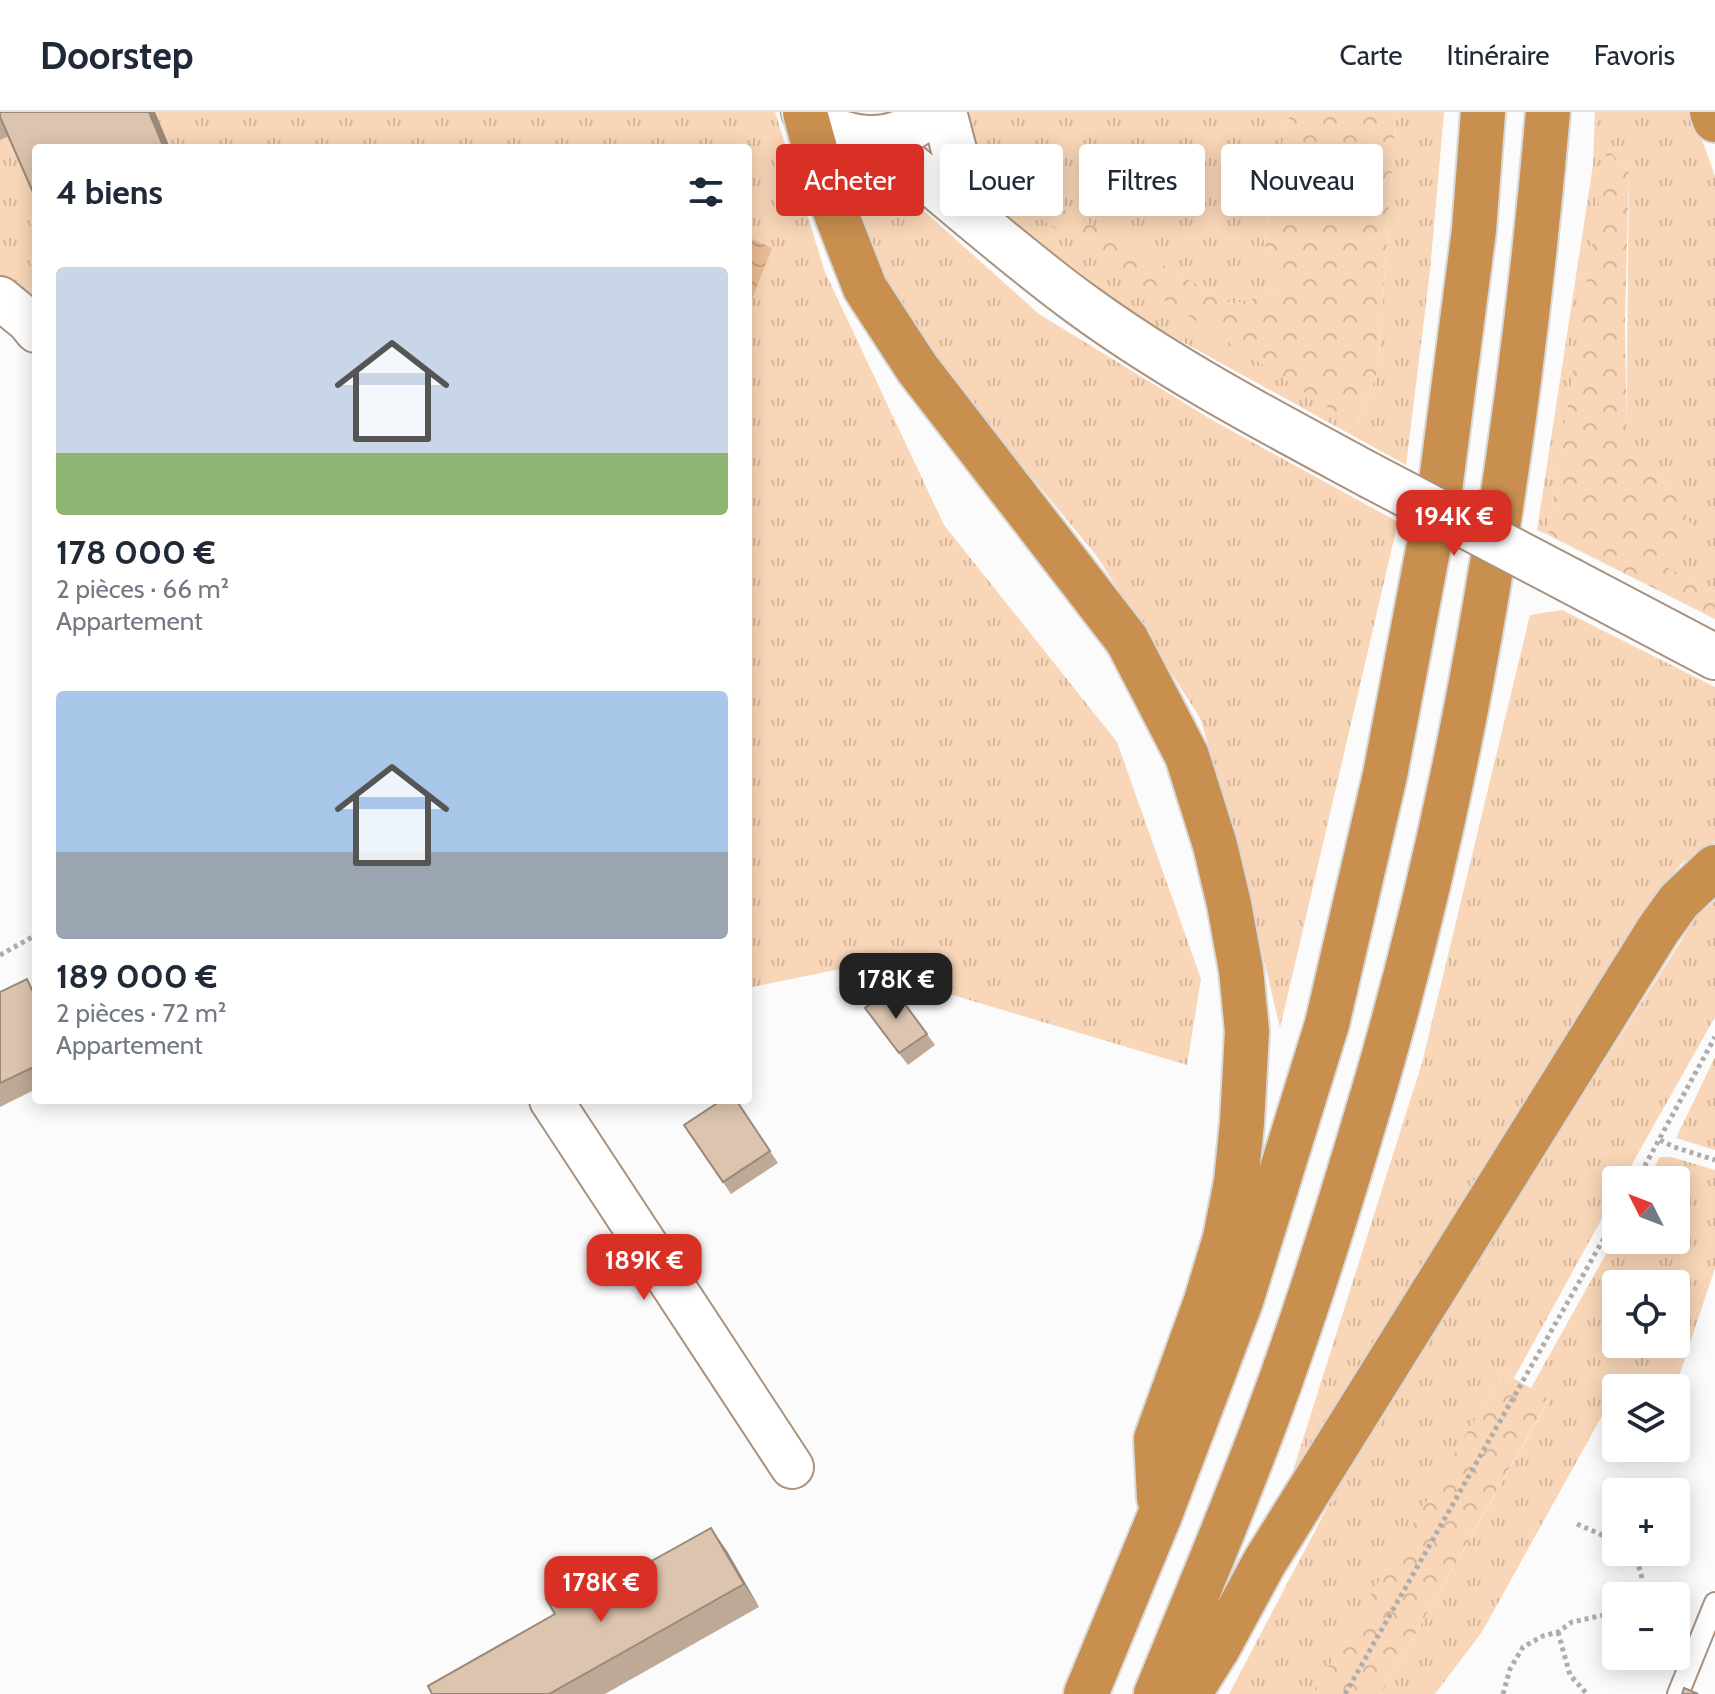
<!DOCTYPE html>
<html lang="fr">
<head>
<meta charset="utf-8">
<style>
  body { margin:0; font-family:Cabin,sans-serif; background:#f2f2f3; color:#1f2937; height:100vh; display:flex; flex-direction:column; font-size:30px; white-space:nowrap }
  * { box-sizing:border-box; margin:0 }
  p { font-size:26px; color:#747a83 }
  .icon { flex:none; width:44px; height:44px; fill:none; stroke:currentColor; stroke-width:2; stroke-linecap:round; stroke-linejoin:round }
  .map { position:relative; flex:1; overflow:hidden }
  .side { position:absolute; left:32px; top:32px; width:720px; height:960px; display:flex; flex-direction:column; background:#fff; border-radius:8px; box-shadow:0 4px 20px #0003 }
  .side>* { flex:none }
  .banner { position:absolute; left:776px; top:32px; width:760px; height:72px; display:flex; gap:16px }
  .needle { width:52px; rotate:312deg }
  .controls { position:absolute; left:1602px; top:1054px; display:grid; gap:16px }
  .controls a { display:grid; place-items:center; width:88px; height:88px; border-radius:8px; background:#fff; box-shadow:0 4px 20px #0003; font-size:40px }
  .price { position:absolute; translate:-50% -68px; padding:0 18px; border-radius:16px; background:#d93025; color:#fff; font-size:26px; line-height:52px; filter:drop-shadow(0 2px 4px #0008) }
  .price::after { content:''; position:absolute; left:50%; top:48px; width:24px; height:18px; margin-left:-12px; background:inherit; clip-path:polygon(0 0,100% 0,50% 100%) }
  .price.active { background:#222; color:#fff }
  ul { padding:0; list-style:none }
  li { display:grid; align-content:center; gap:16px; height:424px; padding:0 24px }
  li span { display:grid; place-items:center; height:248px; border-radius:8px; color:#555 }
  li>.icon { margin-inline-start:auto }
  span .icon { width:144px; height:144px; fill:#fffc; stroke-width:1 }
  li b { font-size:34px }
  h2 { display:flex; justify-content:space-between; align-items:center; height:96px; padding:0 24px; font-size:34px }
  .chip { padding:0 28px; border-radius:8px; background:#fff; box-shadow:0 4px 20px #0003; font-size:28px; line-height:72px }
  .chip.active { background:#d93025; color:#fff }
  header { display:flex; align-items:center; gap:48px; box-sizing:border-box; height:112px; padding:0 40px; background:#fff; border-bottom:2px solid #e0e1e3 }
  header strong { font-size:38px }
  nav { display:flex; gap:44px; margin-inline-start:auto; font-size:28px }
  .map>svg:first-child { display:block }
</style>
</head>
<body>
<header>
<strong>Doorstep</strong>
<nav><a>Carte</a><a>Itinéraire</a><a>Favoris</a></nav>
</header>
<div class="map">
<svg width="1715" height="1582" viewBox="0 0 1715 1582">
  <defs>
    <pattern id="grass-tufts" width="24" height="20" patternUnits="userSpaceOnUse" patternTransform="scale(2)"><rect width="24" height="20" fill="#f8d6b7"/><path d="M3 7l-1-3M5 7V3M7 7l1-3M15 17l-1-3M17 17v-4M19 17l1-3" fill="none" stroke="#d4b69c"/></pattern>
    <pattern id="forest-crowns" width="20" height="18" patternUnits="userSpaceOnUse" patternTransform="scale(2)"><rect width="20" height="18" fill="#f8d6b7"/><path d="M2 6a3 3 0 1 1 6 0M12 15a3 3 0 1 1 6 0" fill="none" stroke="#d4b69c"/></pattern>
    <pattern id="water-waves" width="16" height="10" patternUnits="userSpaceOnUse" patternTransform="scale(2)"><rect width="16" height="10" fill="#eabd95"/><path d="M0 5q4-4 8 0t8 0" fill="none" stroke="#c8a17f"/></pattern>
  </defs>
  <rect width="100%" height="100%" fill="#fbfbfb"/>
  <path fill="url(#grass-tufts)" fill-rule="evenodd" d="M0 0H775L825 160 944 413 1117 630 1201 867 1187 953 855 854 748 876V36H36V216L0 183Z
    M964 0H1291L1279 42 1264 130 1283 179 1232 192 1019 73 1356 314 1378 258 1396 0H1444L1430 159 1406 353 1141 207 985 89Z
    M1595 0H1692L1715 64V480L1654 449 1669 372 1626 339 1629 59 1608 38 1548 423 1537 418 1593 53Z
    M837 47 882 65 913 89 1039 202 1212 308 1398 410 1280 916 1229 701 1200 606 1096 443 929 241 848 104Z
    M1562 498 1715 575V730L1681 752 1643 799 1291 1365 1422 951 1530 503Z
    M1715 789V905L1623 1068H1616V1081L1514 1266 1503 1260 1314 1582H1229L1355 1343 1696 805Z
    M1715 945V1038L1676 1026Z
    M1660 1045H1671L1715 1058V1156L1675 1276H1663L1623 1266 1482 1520 1435 1582H1381L1549 1288 1531 1276 1616 1124V1128H1676V1068H1647ZM1616 1172H1676V1232H1616Z"/>
  <path fill="url(#forest-crowns)" d="M1291 0H1396L1378 258 1356 314 1009 86 1019 72 1232 192 1282 179 1264 130 1279 42Z
    M1607 37 1629 59 1625 210 1627 339 1669 372 1692 414 1655 449 1715 480V507L1548 423Z
    M1503 1260 1549 1287 1381 1582H1312Z"/>
  <path fill="url(#water-waves)" d="M748 125 772 136 748 197Z"/>
  <g fill="none" stroke-linecap="round" stroke-linejoin="round">
    <defs>
      <path id="service" d="M1678 1582 1715 1491"/>
      <path id="minor" d="M0 186 28 209 36 219
        M551 988 792 1355"/>
      <path id="tertiary" d="M804 0C840 30 895 39 930 0
        M944 0 971 102
        M878 27C946 82 1011 141 1081 192 1171 258 1271 310 1369 363
        M1571 469 1715 545"/>
      <path id="trunk" d="M1712 0 1715 8
        M805 1 826 76 865 176 917 256 1127 528 1187 644 1215 733 1229 792 1241 858 1247 919 1242 1011 1236 1070 1225 1126 1206 1189 1156 1327 1159 1386
        M1086 1582 1160 1403 1241 1189 1327 912 1385 663 1441 370 1474 118 1483 0
        M1156 1582C1184 1514 1213 1445 1240 1376 1293 1244 1336 1107 1376 971 1468 655 1519 327 1548 0
        M1189 1582 1218 1536 1264 1451 1658 818 1679 789 1715 755"/>
    </defs>
    <use href="#service" stroke="#a9927e" stroke-width="24"/>
    <use href="#minor" stroke="#a9927e" stroke-width="46"/>
    <use href="#tertiary" stroke="#a9927e" stroke-width="48"/>
    <use href="#trunk" stroke="#d9d8d7" stroke-width="48"/>
    <path stroke="#afadab" stroke-width="5" stroke-dasharray="4 4" stroke-linecap="butt" d="M0 843 36 823
      M1660 1028 1674 1035 1715 1048
      M1637 1068 1715 925
      M1577 1412 1616 1429
      M1632 1440C1639 1451 1645 1471 1642 1484
      M1558 1520 1570 1563 1587 1582
      M1345 1582 1616 1105
      M1503 1582 1510 1557 1523 1535 1543 1524 1558 1520 1572 1510 1604 1503 1616 1496"/>
    <use href="#service" stroke="#fff" stroke-width="20"/>
    <use href="#minor" stroke="#fff" stroke-width="42"/>
    <use href="#tertiary" stroke="#fff" stroke-width="44"/>
    <use href="#trunk" stroke="#c88f4e" stroke-width="44"/>
    <defs>
      <path id="tertiary-bridge" d="M1369 363 1571 469"/>
    </defs>
    <use href="#tertiary-bridge" stroke="#a9927e" stroke-width="48" stroke-linecap="butt"/>
    <use href="#tertiary-bridge" stroke="#fff" stroke-width="44"/>
  </g>
  <path fill="#bda996" d="M0 0H155L170 36H36L9 24 0 28Z
    M893 876 935 933 908 953 873 908Z
    M36 878V977L0 995V880Z
    M736 988 778 1051 731 1082 684 1013Z
    M727 1439 759 1495 605 1582H432L555 1502 575 1492Z"/>
  <path fill="#9a897a" d="M149 0H155L170 36H164Z
    M711 1416 727 1439 759 1495 744 1472Z"/>
  <path fill="#dcc4af" stroke="#9a897a" stroke-width="2" d="M0 0H149L164 36H36V87L0 5Z
    M27 867 33 880 36 878V954L0 971V880Z
    M893 876 927 922 899 941 865 896Z
    M722 988H736L770 1039 723 1070 684 1013Z
    M711 1416 744 1472 549 1582H432L428 1574 555 1502 546 1487 565 1477 574 1492Z
    M1684 1576 1698 1582H1682Z"/>
</svg>
<div class="controls">
<a><svg class="needle" viewBox="-14 -14 28 28"><path d="M0-13l5 13h-10z" fill="#e53935"/><path d="M0 13l5-13h-10z" fill="#747a83"/></svg></a>
<a><svg class="icon" aria-label="locate" viewBox="0 0 24 24"><circle cx="12" cy="12" r="6"/><path d="M12 2v4M12 18v4M2 12h4M18 12h4"/></svg></a>
<a><svg class="icon" aria-label="layers" viewBox="0 0 24 24"><path d="M12 4l9 5-9 5-9-5zM3 14l9 5 9-5"/></svg></a>
<a>+</a>
<a>−</a>
</div>
<b class="price" style="left:1454px;top:446px">194K €</b>
<b class="price active" style="left:896px;top:909px">178K €</b>
<b class="price" style="left:644px;top:1190px">189K €</b>
<b class="price" style="left:601px;top:1512px">178K €</b>
<div class="banner">
<a class="chip active">Acheter</a>
<a class="chip">Louer</a>
<a class="chip">Filtres</a>
<a class="chip">Nouveau</a>
</div>
<section class="side">
<h2>4 biens<svg class="icon" aria-label="filters" viewBox="0 0 24 24"><path d="M4 7h16M4 17h16"/><circle cx="9" cy="7" r="2"/><circle cx="15" cy="17" r="2"/></svg></h2>
<ul>
<li><span style="background:linear-gradient(#c9d6e8 75%,#8fb573 0)"><svg class="icon" aria-label="home" viewBox="0 0 24 24"><path d="M3 11l9-7 9 7M6 9v11h12V9"/></svg></span><div><b>178 000 €</b><p>2 pièces · 66 m²</p><p>Appartement</p></div></li>
<li><span style="background:linear-gradient(#a9c7e8 65%,#9aa5b1 0)"><svg class="icon" aria-label="home" viewBox="0 0 24 24"><path d="M3 11l9-7 9 7M6 9v11h12V9"/></svg></span><div><b>189 000 €</b><p>2 pièces · 72 m²</p><p>Appartement</p></div></li>
</ul>
</section>
</div>
</body>
</html>
